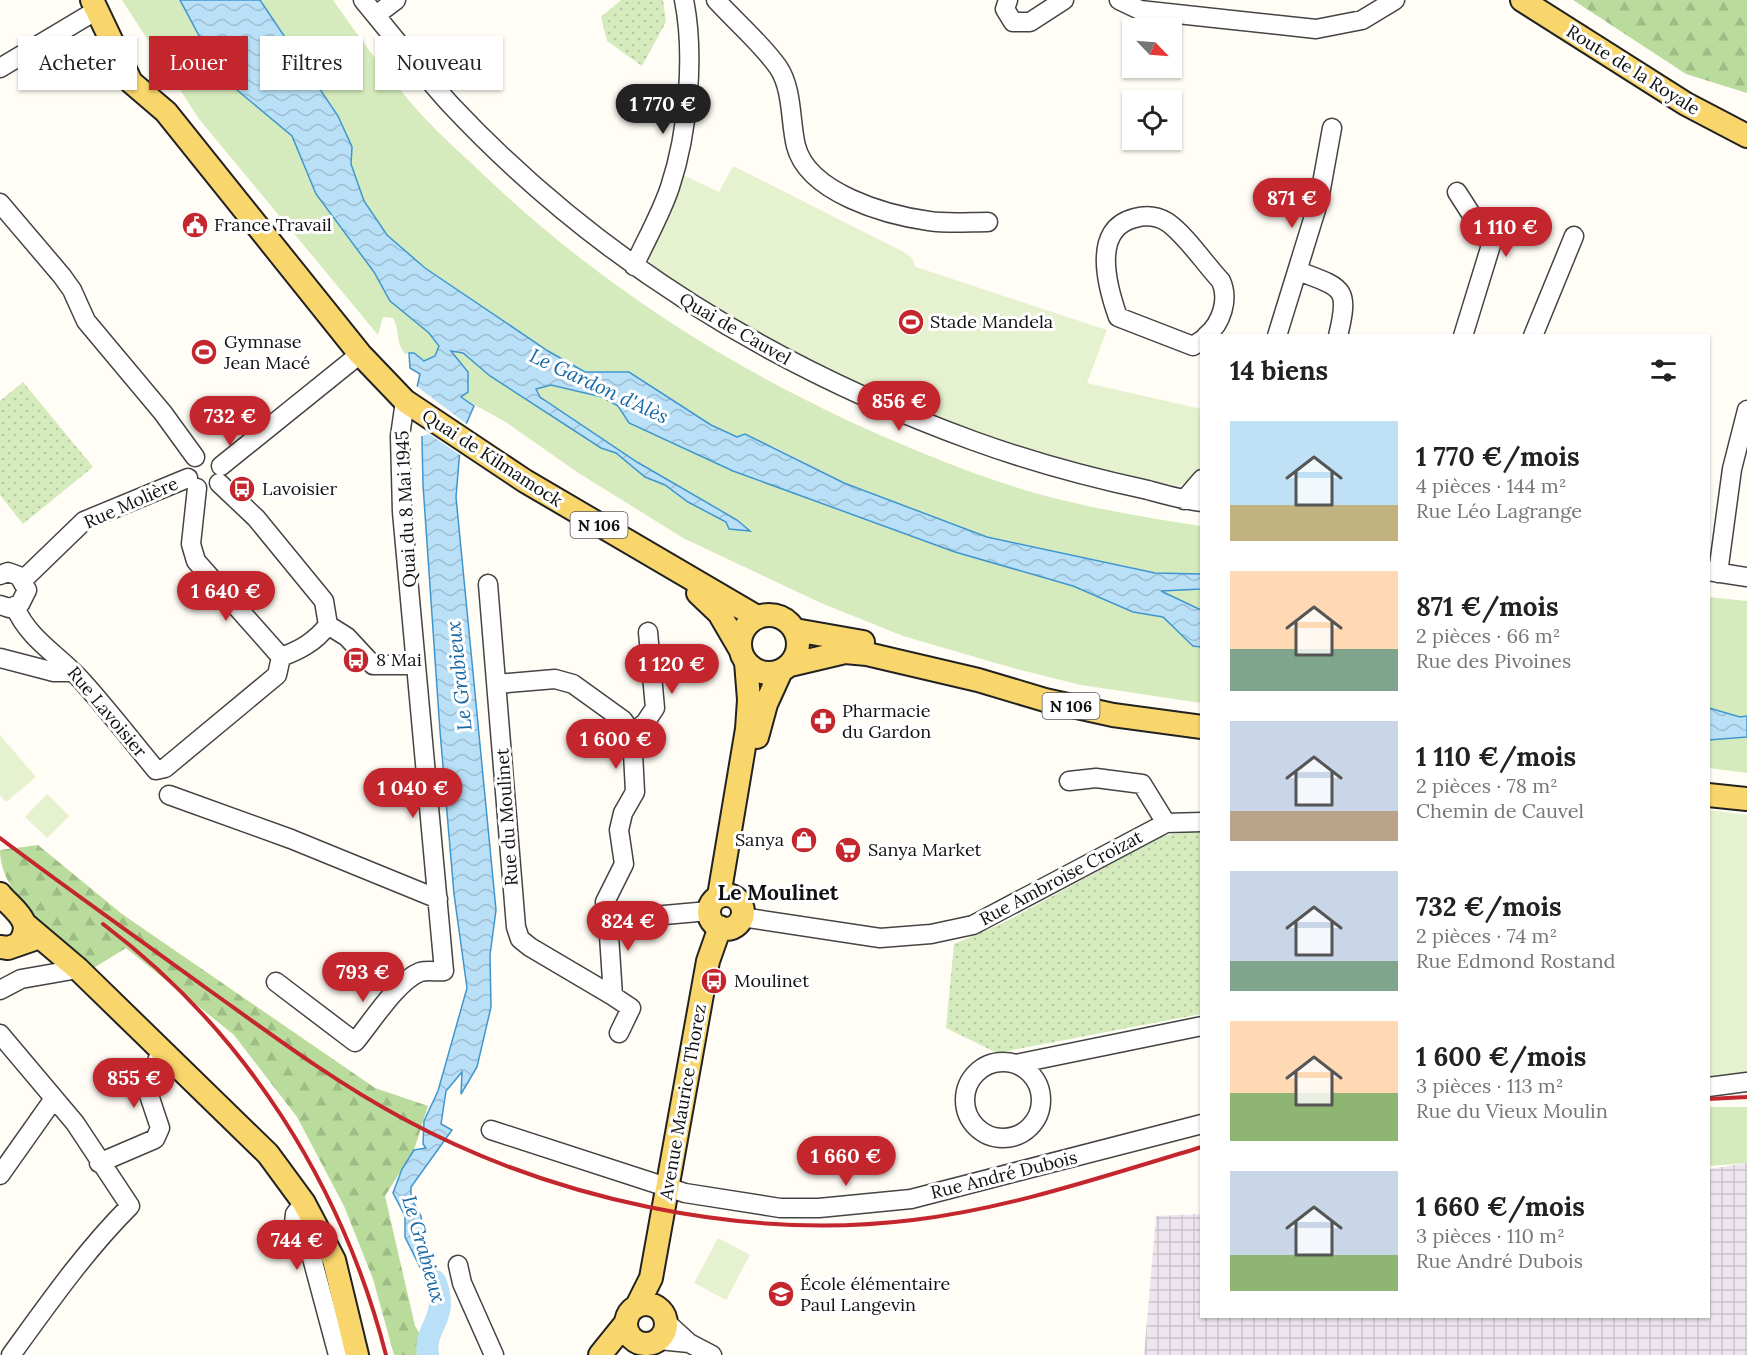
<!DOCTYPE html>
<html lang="fr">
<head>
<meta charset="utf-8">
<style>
  body { margin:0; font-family:Lora,serif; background:#f2f2f2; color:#222; height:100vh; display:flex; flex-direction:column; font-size:22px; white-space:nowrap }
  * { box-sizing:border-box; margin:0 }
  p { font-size:20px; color:#767676 }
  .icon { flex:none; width:33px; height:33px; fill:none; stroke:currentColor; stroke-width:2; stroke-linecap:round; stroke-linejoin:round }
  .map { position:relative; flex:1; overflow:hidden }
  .panel { position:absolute; left:1200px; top:334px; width:510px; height:984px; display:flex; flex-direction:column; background:#fff; border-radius:0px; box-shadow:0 2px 4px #0004 }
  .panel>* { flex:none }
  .banner { position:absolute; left:18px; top:36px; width:570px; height:54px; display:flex; gap:12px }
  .needle { width:39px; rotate:115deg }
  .buttons { position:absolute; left:1122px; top:18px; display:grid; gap:12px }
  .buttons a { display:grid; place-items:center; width:60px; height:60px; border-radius:0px; background:#fff; box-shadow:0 2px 4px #0004; font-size:30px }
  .price { position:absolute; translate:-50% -51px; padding:0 14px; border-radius:21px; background:#c4262e; color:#fff; font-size:20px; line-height:39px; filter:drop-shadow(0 2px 3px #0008) }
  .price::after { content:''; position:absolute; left:50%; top:36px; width:18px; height:14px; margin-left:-9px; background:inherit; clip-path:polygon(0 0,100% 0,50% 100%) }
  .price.selected { background:#222; color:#fff }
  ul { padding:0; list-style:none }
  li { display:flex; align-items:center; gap:18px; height:150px; padding:0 30px }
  li span { display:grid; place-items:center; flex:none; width:168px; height:120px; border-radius:0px; color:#555 }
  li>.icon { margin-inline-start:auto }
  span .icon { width:72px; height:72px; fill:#fffc; stroke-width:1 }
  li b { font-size:26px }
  h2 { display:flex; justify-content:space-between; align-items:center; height:72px; padding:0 30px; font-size:26px }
  .tag { padding:0 21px; border-radius:0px; background:#fff; box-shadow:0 2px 4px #0004; font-size:21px; line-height:54px }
  .tag.selected { background:#c4262e; color:#fff }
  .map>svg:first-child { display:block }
</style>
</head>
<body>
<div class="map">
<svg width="1747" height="1355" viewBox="0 0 1747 1355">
  <defs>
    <pattern id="industrial-grid" width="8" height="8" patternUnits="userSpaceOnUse" patternTransform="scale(1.5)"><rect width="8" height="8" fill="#eee6ef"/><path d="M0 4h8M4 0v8" fill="none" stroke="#cbc4cc"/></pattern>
    <pattern id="forest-firs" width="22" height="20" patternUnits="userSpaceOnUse" patternTransform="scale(1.5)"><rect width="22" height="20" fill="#b9dc9c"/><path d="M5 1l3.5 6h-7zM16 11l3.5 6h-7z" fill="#9ebc85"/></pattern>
    <pattern id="park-dots" width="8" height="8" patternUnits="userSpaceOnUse" patternTransform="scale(1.5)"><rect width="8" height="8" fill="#d5ebbd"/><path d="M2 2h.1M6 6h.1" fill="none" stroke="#b6c8a1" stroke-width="1.8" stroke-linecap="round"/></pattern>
    <pattern id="water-waves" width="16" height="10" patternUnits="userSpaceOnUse" patternTransform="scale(1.5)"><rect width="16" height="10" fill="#b9e0f7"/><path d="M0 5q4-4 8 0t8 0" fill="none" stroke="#9ebfd3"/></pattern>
  </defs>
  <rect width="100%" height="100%" fill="#fffdf5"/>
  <path fill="url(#industrial-grid)" d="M1747 1163V1355H1144L1156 1216 1201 1214 1202 1317H1708L1709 1169Z"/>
  <path fill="#d5ebbd" d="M122 0H180L213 62 237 90 292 136 316 194 374 272 390 301 430 333 439 346 435 356 424 361 409 353 405 354C394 338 401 333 393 318L383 317 378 335 199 119Z
    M260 0H333C358 36 384 71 412 104 435 131 462 154 487 178 596 281 716 359 851 422 913 450 977 477 1042 495 1095 509 1148 518 1201 526V574L1155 573 987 537 953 526 844 483 774 447 737 437 711 425 629 372H585L548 351 425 268 387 235 364 201 351 164 352 147 338 116Z
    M450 350 463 353 490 376 601 448 616 453 645 477 665 485 688 502 727 522 729 529 737 520 637 462 540 397 536 389 551 385 602 397 618 406 629 423 733 471 955 552 1073 586 1133 612 1163 617 1192 646 1201 647V703L1081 685 1013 668 903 636 821 603 683 538 577 472 504 421 460 397 468 392V372Z
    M1201 589V610L1159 590 1196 589Z
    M1708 597 1747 601V716L1741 717 1709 708Z
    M1747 737V773L1709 768V740Z
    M1709 1107H1747V1163L1709 1166Z"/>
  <path fill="url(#forest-firs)" d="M1573 0H1747V93L1686 74Z
    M38 845 122 914 375 1088 428 1106 414 1150 385 1196 415 1326 426 1343 428 1355H394L373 1279 344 1206 297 1117 234 1035 126 948 92 969C60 940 0 897 0 850Z"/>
  <path fill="url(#park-dots)" d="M621 0H663L666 22 642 66 607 41 601 17Z
    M23 382 93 467 23 524 0 495V401Z
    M1201 830V1014L997 1053 946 1028 954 944 1003 923 1162 836Z"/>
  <path fill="#e6f2cf" d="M733 166 902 251 911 257 916 267 1107 330 1087 383 1201 409V467L1195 476 1180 486C1138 480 1095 473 1054 461 1033 455 1012 445 990 437 896 403 808 363 721 312 702 301 658 279 649 259L679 173 719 192Z
    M0 735 36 777 6 802 0 795Z
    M47 794 69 816 47 838 25 817Z
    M1709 810 1747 815V1076L1709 1081Z
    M718 1238 750 1255 726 1300 694 1283Z"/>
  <path fill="url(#water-waves)" stroke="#3f96cf" stroke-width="1.5" d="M180 0H260L338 116 352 147 351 164 364 201 387 235 425 268 548 351 585 372H629L711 425 737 437 745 434 844 483 987 537 1155 573 1201 574V589L1161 591 1201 610V647L1193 646 1163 617 1133 612 1073 586 955 552 733 471 629 423 618 406 602 397 551 385 536 389 540 397 637 462 737 520 750 531 729 529 726 522 688 502 665 485 645 477 616 453 601 448 490 376 463 353 451 351 468 372V392L461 397 474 406 461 436 456 497 496 910 490 955 491 1007 477 1067 461 1094 462 1072 446 1091 441 1124 452 1130 411 1187V1198L421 1216 424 1240 445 1293 441 1309 405 1237V1216L393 1193 402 1169 414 1150 426 1148 423 1144 424 1121 438 1091 467 988 454 894 440 731 423 485 422 439 417 387 420 374 410 368 409 353H414L424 361 435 356 439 346 429 333 390 301 374 272 316 194 292 136 237 90 213 62Z
    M1709 708 1740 717 1747 716V737L1709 740Z"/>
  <path fill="#fffdf5" d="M415 385 468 425 460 455 429 434 419 437Z"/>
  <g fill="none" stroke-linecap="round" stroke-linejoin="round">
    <path stroke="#b9e0f7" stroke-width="22" d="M428 1355C423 1326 451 1319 435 1281"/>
    <defs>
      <path id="minor" d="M363 0C392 35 420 71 450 104 595 259 776 369 974 441 1032 462 1087 477 1148 490 1166 495 1183 500 1202 502
        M716 0C736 22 761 43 778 67 793 89 790 122 796 146 808 193 886 215 929 221 948 224 969 222 988 222
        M1008 0 1005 9 1013 22H1030L1064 0
        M1119 0 1140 10 1316 29 1362 20 1395 0
        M376 15 396 0
        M0 68 97 10
        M1457 192 1491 245 1463 336
        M0 203 62 276 72 290 86 321 163 413 195 457
        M634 266C646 240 661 214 670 187 688 133 695 55 684 0
        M1298 271C1343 288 1350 287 1338 336
        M1277 336 1319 200 1332 128
        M1533 336 1574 236
        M1202 340 1193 346 1118 317C1107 286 1091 228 1135 218 1146 215 1157 216 1167 222 1185 234 1205 264 1221 281 1229 299 1222 323 1206 336
        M221 466 360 354
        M219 483 256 518 324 601 328 625
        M197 488 191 544 196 561 281 657C300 650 315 642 328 625
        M1184 500 1202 479
        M1708 571 1747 577
        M1718 573 1732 469 1747 410
        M0 575 8 572 19 576 27 590 20 604 9 608 0 605
        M23 580 84 521 188 478
        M488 584 516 927 520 939 530 947 613 996
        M15 607C29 640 59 655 82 681 108 710 132 741 156 770L165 768 277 675 281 657
        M328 625 347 637 373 665H416
        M0 658 54 672H73
        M497 684 555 679 573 684 623 720 632 733 635 792 623 813 619 830 624 864 605 902 608 920
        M632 733 645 723 655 708 648 632
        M1069 781 1096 778 1142 784 1166 823
        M169 795 291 839 438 899
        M742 917 880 938 931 934 973 925 1166 823 1202 822
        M276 982 355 1042C371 1023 397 981 420 972 427 970 437 972 444 971L402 512 400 436 405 401
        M0 990 21 979 78 969
        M619 1033 631 1008 613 996 608 920 709 911
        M0 1034 75 1123 130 1206C85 1251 48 1304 11 1355
        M965 1100a38 38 0 1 1 76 0a38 38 0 1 1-76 0Z
        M1016 1064 1202 1026
        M1708 1087 1747 1082
        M491 1130 685 1193 780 1208H819L911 1199 1202 1124
        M99 1163 155 1139 160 1128 147 1089 161 1050
        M0 1175 53 1100
        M304 1203 295 1214 294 1224 312 1258 338 1355
        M458 1265 462 1283 494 1355
        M666 1322 689 1343 712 1355
        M659 1340 689 1343"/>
      <path id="major" d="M92 0 131 82 166 112 360 354 405 401 525 481 757 617
        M1522 0 1686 104 1747 136
        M698 593 719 613 740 649
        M740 644a29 29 0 1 1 58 0a29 29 0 1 1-58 0Z
        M795 630 863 642
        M790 665 845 652 867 654 978 680 1045 700 1113 715 1202 727
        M757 737 766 704 781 671
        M1708 795 1747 799
        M0 894C12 909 35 921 20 942
        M709 912a17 17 0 1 1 34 0a17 17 0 1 1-34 0Z
        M719 896 747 729 749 700 746 662
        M26 925 78 969 268 1154 304 1203 334 1260 357 1355
        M0 947 8 948 34 939
        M626 1324a20 20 0 1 1 40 0a20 20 0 1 1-40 0Z
        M638 1304 651 1278 708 961 720 927
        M600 1355 625 1324"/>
    </defs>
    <use href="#minor" stroke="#444" stroke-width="21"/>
    <use href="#major" stroke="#222" stroke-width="26"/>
    <use href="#minor" stroke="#fff" stroke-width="18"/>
    <use href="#major" stroke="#f9d66b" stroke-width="22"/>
    <path stroke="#c4262e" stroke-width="4" d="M0 838C69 890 139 939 209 990 272 1035 333 1081 402 1118 551 1199 743 1241 913 1220 1012 1208 1107 1175 1202 1147
      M103 924C245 1031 342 1184 386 1355
      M1708 1099 1747 1097"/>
  </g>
  <defs>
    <symbol id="civic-disc" viewBox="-11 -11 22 22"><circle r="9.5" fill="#c4262e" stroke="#fff"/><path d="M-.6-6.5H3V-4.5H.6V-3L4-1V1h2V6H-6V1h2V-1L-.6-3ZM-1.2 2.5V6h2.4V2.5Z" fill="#fff"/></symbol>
    <symbol id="stadium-disc" viewBox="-11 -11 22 22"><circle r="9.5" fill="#c4262e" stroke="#fff"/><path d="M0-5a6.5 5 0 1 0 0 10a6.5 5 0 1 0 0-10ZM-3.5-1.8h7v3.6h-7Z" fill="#fff"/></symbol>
    <symbol id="bus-disc" viewBox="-11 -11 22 22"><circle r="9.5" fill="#c4262e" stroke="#fff"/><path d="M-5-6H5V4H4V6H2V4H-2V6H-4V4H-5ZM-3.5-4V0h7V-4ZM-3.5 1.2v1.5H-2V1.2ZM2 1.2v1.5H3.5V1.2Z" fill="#fff"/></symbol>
    <symbol id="pharmacy-disc" viewBox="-11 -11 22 22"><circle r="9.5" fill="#c4262e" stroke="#fff"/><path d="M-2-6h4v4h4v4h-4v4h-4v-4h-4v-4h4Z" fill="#fff"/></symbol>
    <symbol id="shop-disc" viewBox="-11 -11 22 22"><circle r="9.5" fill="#c4262e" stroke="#fff"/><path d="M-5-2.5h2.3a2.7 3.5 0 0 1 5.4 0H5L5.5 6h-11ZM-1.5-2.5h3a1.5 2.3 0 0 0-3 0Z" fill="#fff"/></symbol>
    <symbol id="supermarket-disc" viewBox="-11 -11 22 22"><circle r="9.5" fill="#c4262e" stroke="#fff"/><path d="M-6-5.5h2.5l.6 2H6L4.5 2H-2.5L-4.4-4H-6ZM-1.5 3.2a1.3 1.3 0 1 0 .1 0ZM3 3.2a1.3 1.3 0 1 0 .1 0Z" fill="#fff"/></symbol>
    <symbol id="school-disc" viewBox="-11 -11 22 22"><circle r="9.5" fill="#c4262e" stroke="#fff"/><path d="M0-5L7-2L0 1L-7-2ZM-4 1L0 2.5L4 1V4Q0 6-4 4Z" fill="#fff"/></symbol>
  </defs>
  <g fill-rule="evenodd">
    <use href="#civic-disc" x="180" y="210" width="30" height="30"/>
    <use href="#stadium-disc" x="896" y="307" width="30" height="30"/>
    <use href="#stadium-disc" x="189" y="337" width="30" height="30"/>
    <use href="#bus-disc" x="227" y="474" width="30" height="30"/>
    <use href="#bus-disc" x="341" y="645" width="30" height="30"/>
    <use href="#pharmacy-disc" x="808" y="706" width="30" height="30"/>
    <use href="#shop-disc" x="789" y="825" width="30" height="30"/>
    <use href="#supermarket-disc" x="833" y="835" width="30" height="30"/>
    <use href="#bus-disc" x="699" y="966" width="30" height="30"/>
    <use href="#school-disc" x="766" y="1279" width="30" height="30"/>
  </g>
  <g text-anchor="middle" stroke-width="6" stroke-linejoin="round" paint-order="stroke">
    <g fill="#fff" stroke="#585858" stroke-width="1.5">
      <rect x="570.5" y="512" width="57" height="26" rx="4.5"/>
      <rect x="1042.5" y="693" width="57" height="26" rx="4.5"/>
    </g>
    <g font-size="16" font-weight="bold" fill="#111">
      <text x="599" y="531">N 106</text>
      <text x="1071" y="712">N 106</text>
    </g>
    <g font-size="18" fill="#111" stroke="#fff">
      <text transform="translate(1633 70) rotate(32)" y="6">Route de la Royale</text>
      <text transform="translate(735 329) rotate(30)" y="6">Quai de Cauvel</text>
      <text transform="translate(492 458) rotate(33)" y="6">Quai de Kilmamock</text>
      <text transform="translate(131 503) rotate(-24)" y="6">Rue Molière</text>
      <text transform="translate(406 509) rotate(-93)" y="6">Quai du 8 Mai 1945</text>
      <text transform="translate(107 712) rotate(50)" y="6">Rue Lavoisier</text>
      <text transform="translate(507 817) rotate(-94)" y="6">Rue du Moulinet</text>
      <text transform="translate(1061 878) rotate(-28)" y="6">Rue Ambroise Croizat</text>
      <text transform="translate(683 1102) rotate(-80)" y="6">Avenue Maurice Thorez</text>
      <text transform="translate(1004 1175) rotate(-14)" y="6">Rue André Dubois</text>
    </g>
    <g font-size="18" fill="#111" stroke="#fff" text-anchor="start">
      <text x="214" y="231">France Travail</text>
      <text x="930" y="328">Stade Mandela</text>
      <text x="224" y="348">Gymnase<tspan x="224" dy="21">Jean Macé</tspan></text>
      <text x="262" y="495">Lavoisier</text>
      <text x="376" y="666">8 Mai</text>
      <text x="842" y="717">Pharmacie<tspan x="842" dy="21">du Gardon</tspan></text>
      <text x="784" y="846" text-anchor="end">Sanya</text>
      <text x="868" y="856">Sanya Market</text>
      <text x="734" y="987">Moulinet</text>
      <text x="800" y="1290">École élémentaire<tspan x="800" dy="21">Paul Langevin</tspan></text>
    </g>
    <g font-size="20" font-style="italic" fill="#1768a6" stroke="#fff">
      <text transform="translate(599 386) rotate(25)" y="7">Le Gardon d'Alès</text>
      <text transform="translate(459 676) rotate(-96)" y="7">Le Grabieux</text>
      <text transform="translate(424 1249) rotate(74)" y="7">Le Grabieux</text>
    </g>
    <g font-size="21" font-weight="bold" fill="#111" stroke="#fff">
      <text x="778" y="900">Le Moulinet</text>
    </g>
  </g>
</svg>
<div class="buttons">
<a><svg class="needle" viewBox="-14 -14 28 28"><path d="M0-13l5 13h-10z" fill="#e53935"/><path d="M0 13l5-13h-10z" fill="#767676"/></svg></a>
<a><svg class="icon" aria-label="locate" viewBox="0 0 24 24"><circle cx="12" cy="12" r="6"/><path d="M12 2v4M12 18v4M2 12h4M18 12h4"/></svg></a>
</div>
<b class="price selected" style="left:663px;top:135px">1 770 €</b>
<b class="price" style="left:1292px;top:229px">871 €</b>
<b class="price" style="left:1506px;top:258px">1 110 €</b>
<b class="price" style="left:899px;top:432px">856 €</b>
<b class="price" style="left:230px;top:447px">732 €</b>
<b class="price" style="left:226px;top:622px">1 640 €</b>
<b class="price" style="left:672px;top:695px">1 120 €</b>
<b class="price" style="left:616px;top:770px">1 600 €</b>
<b class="price" style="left:413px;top:819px">1 040 €</b>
<b class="price" style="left:628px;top:952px">824 €</b>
<b class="price" style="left:363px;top:1003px">793 €</b>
<b class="price" style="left:134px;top:1109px">855 €</b>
<b class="price" style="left:846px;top:1187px">1 660 €</b>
<b class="price" style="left:297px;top:1271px">744 €</b>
<div class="banner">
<a class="tag">Acheter</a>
<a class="tag selected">Louer</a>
<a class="tag">Filtres</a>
<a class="tag">Nouveau</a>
</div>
<section class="panel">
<h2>14 biens<svg class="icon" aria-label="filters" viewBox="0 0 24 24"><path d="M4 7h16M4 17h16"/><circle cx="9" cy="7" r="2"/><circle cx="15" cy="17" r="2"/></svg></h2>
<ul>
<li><span style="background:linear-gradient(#bfe0f5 70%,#c2b280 0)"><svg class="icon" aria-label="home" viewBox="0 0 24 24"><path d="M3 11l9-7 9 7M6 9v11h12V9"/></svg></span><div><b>1 770 €/mois</b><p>4 pièces · 144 m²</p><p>Rue Léo Lagrange</p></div></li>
<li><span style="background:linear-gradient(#ffd9b3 65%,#7fa58c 0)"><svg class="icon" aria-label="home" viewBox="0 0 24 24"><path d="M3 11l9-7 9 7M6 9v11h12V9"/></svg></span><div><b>871 €/mois</b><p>2 pièces · 66 m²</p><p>Rue des Pivoines</p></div></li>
<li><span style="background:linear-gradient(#c9d6e8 75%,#b9a48a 0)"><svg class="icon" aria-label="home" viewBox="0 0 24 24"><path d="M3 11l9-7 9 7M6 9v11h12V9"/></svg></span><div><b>1 110 €/mois</b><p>2 pièces · 78 m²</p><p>Chemin de Cauvel</p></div></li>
<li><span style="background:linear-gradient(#c9d6e8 75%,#7fa58c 0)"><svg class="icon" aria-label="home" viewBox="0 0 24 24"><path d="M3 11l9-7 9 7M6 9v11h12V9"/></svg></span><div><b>732 €/mois</b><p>2 pièces · 74 m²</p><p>Rue Edmond Rostand</p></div></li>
<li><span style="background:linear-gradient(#ffd9b3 60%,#8fb573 0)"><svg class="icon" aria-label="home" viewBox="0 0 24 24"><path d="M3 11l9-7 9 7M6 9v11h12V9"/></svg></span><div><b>1 600 €/mois</b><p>3 pièces · 113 m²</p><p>Rue du Vieux Moulin</p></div></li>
<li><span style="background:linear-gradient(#c9d6e8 70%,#8fb573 0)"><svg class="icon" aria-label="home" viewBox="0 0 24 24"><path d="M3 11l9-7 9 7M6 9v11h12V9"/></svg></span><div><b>1 660 €/mois</b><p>3 pièces · 110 m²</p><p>Rue André Dubois</p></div></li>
</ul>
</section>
</div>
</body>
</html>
